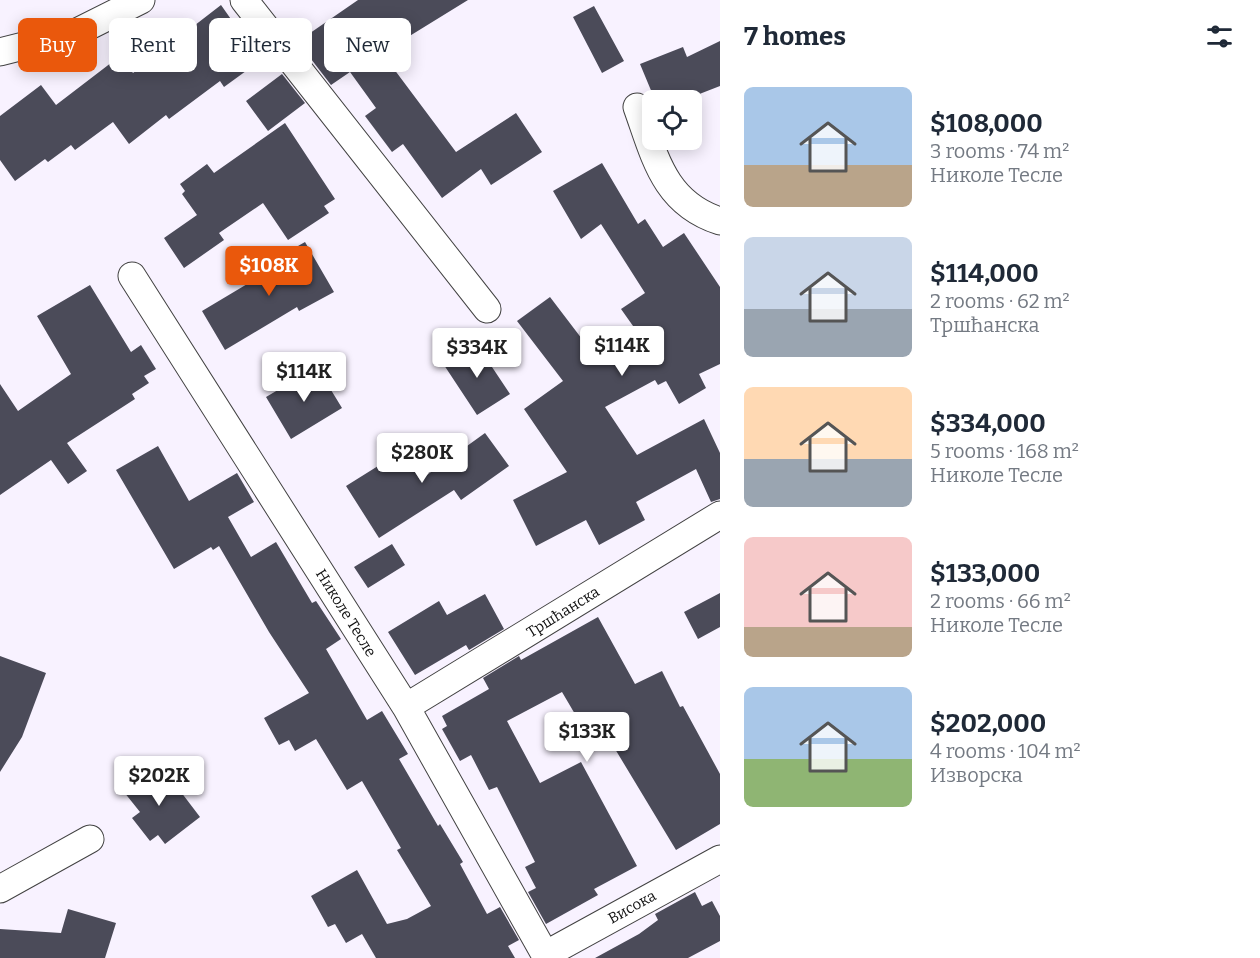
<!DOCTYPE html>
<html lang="en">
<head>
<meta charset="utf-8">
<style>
  body { margin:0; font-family:Bitter,serif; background:#f2f2f3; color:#1f2937; height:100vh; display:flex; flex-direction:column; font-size:22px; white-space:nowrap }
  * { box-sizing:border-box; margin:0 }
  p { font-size:20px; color:#747a83 }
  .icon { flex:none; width:33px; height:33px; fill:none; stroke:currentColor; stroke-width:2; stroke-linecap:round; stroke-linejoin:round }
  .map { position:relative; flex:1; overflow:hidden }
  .side { display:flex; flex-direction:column; background:#fff; width:540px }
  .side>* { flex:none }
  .guide { position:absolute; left:18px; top:18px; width:570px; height:54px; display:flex; gap:12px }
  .tools { position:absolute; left:642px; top:90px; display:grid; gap:12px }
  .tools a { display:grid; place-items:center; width:60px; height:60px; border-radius:9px; background:#fff; box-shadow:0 3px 15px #0003; font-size:30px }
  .price { position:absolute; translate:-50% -51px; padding:0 14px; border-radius:6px; background:#fff; color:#222; font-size:20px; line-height:39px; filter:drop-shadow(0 2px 3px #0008) }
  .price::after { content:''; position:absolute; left:50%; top:36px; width:18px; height:14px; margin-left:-9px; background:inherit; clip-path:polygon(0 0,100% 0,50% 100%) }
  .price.selected { background:#ea580c; color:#fff }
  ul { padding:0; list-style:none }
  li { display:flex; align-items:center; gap:18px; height:150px; padding:0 24px }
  li span { display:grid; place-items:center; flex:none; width:168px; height:120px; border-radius:9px; color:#555 }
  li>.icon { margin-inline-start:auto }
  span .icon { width:72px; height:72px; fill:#fffc; stroke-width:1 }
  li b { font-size:26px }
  h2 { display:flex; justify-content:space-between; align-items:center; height:72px; padding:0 24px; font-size:26px }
  .tag { padding:0 21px; border-radius:9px; background:#fff; box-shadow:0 3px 15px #0003; font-size:21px; line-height:54px }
  .tag.selected { background:#ea580c; color:#fff }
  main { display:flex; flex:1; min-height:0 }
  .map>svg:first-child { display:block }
</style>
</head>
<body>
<main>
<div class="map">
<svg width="720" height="958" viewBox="0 0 720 958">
  <rect width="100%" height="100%" fill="#f8f2ff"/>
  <path fill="#4b4b59" d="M358 0H468L382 53 456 152 516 113 542 152 491 185 481 169 442 198 403 144 392 152 365 116 376 108 350 72 331 85 308 55 310 54 300 40Z
    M221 5 240 32 225 42 246 71 224 87 220 81 169 119 166 115 129 144 113 122 75 150 71 145 48 162 45 159 15 181 0 160V116L41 85 56 105 120 56 133 73Z
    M594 6 624 61 602 73 573 17Z
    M720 41V86L684 100H655L640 64 683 47 687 57Z
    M282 74 305 103 268 131 246 101Z
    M285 123 335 199 324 206 329 213 288 240 263 203 219 233 224 240 184 268 164 238 197 215 182 194 185 191 180 184 207 164 214 173Z
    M602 163 638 224 645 219 663 247 684 233 720 287V364L699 374 706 388 679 404 666 381 658 385 655 380 605 407 637 455 704 419 720 453V499L711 502 696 469 636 502 645 520 599 545 586 520 536 546 513 500 567 472 524 409 563 381 517 321 550 297 598 360 638 333 621 309 645 293 601 224 581 239 553 191Z
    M305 242 334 292 299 311 297 307 225 350 202 311 274 268 270 262Z
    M90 285 131 352 141 345 156 369 144 376 149 383 132 394 135 399 67 443 87 471 68 484 51 460 0 495V384L18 411 71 374 37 316Z
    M476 343 510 394 477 415 444 365Z
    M317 367 342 408 291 439 266 397Z
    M485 433 509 466 461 500 454 490 379 538 346 486 402 451 420 480Z
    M158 446 189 501 237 473 254 502 228 517 251 557 276 542 312 603 316 601 341 639 326 649 367 720 382 711 408 754 399 759 438 826 440 824 463 862 460 864 487 914 500 907 519 940 508 946 515 958H376L362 934 346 943 335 924 328 927 311 896 357 870 387 924 407 919 431 906 397 850 401 848 362 781 347 790 316 739 295 751 289 740 279 745 264 718 309 693 269 632 219 546 213 550 211 547 174 569 116 470Z
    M392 544 405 565 368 588 354 567Z
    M720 593V627L698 639 684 612Z
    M485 594 504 629 469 650 466 645 415 675 388 632 439 601 447 615Z
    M598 617 635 684 662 671 680 707 683 706 720 774V824L676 850 606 734 592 743 562 692 507 721 540 783 581 762 637 866 594 889 598 895 546 924 528 892 536 888 525 867 535 862 497 787 489 790 471 755 460 761 442 729 447 726 442 716 489 689 483 678 519 656 521 660Z
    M0 656 46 673 22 737 0 772Z
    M143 770 155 785 168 775 200 817 165 844 158 835 150 841 132 818 140 812 120 787Z
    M695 892 702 906 712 901 720 916V941L688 958H595L639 934 658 920 655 914Z
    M68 909 116 923 105 958H0V929L61 933Z"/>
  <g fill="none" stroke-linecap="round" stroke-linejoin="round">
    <defs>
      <path id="street" d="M244 0 487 309
        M0 52 75 33 141 0
        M637 107C655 157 664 203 720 221
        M132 276 406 707 547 958
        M406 707 720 515
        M0 889 90 839
        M545 955 720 859"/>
    </defs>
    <use href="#street" stroke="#424242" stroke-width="29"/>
    <use href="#street" stroke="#fff" stroke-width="27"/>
  </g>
  <g text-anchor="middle" stroke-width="6" stroke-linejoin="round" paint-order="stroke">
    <g font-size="15" fill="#0f0f0f" stroke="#fff">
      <text transform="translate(563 612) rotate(-32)" y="5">Тршћанска</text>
      <text transform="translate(346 613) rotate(58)" y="5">Николе Тесле</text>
      <text transform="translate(632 907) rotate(-29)" y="5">Висока</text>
    </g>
  </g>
</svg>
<div class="tools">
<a><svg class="icon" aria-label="locate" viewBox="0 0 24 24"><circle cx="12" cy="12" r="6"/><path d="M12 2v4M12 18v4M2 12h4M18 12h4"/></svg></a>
</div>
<b class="price selected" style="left:269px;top:297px">$108K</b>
<b class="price" style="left:622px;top:377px">$114K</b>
<b class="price" style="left:477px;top:379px">$334K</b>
<b class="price" style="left:304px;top:403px">$114K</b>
<b class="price" style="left:422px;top:484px">$280K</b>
<b class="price" style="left:587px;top:763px">$133K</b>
<b class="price" style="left:159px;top:807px">$202K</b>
<div class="guide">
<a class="tag selected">Buy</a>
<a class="tag">Rent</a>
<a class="tag">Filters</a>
<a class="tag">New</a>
</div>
</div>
<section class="side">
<h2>7 homes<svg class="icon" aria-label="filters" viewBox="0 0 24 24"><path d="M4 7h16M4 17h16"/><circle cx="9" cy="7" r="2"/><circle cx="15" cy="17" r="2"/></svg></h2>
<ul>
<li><span style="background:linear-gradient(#a9c7e8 65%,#b9a48a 0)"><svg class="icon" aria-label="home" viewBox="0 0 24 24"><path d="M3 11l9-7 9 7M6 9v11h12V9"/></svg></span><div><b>$108,000</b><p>3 rooms · 74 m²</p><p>Николе Тесле</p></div></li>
<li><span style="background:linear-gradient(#c9d6e8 60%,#9aa5b1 0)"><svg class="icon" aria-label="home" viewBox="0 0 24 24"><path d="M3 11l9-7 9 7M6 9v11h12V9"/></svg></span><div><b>$114,000</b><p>2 rooms · 62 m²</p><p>Тршћанска</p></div></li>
<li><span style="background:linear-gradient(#ffd9b3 60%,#9aa5b1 0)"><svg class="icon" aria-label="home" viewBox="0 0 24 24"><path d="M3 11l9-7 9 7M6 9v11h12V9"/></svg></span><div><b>$334,000</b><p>5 rooms · 168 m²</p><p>Николе Тесле</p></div></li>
<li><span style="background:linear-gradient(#f6c9c9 75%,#b9a48a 0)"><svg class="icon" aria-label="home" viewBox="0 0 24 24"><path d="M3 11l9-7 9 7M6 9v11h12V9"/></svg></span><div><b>$133,000</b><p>2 rooms · 66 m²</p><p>Николе Тесле</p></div></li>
<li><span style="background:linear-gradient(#a9c7e8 60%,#8fb573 0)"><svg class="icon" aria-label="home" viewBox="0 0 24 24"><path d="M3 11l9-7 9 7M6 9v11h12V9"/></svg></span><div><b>$202,000</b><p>4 rooms · 104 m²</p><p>Изворска</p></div></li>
</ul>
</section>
</main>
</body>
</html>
